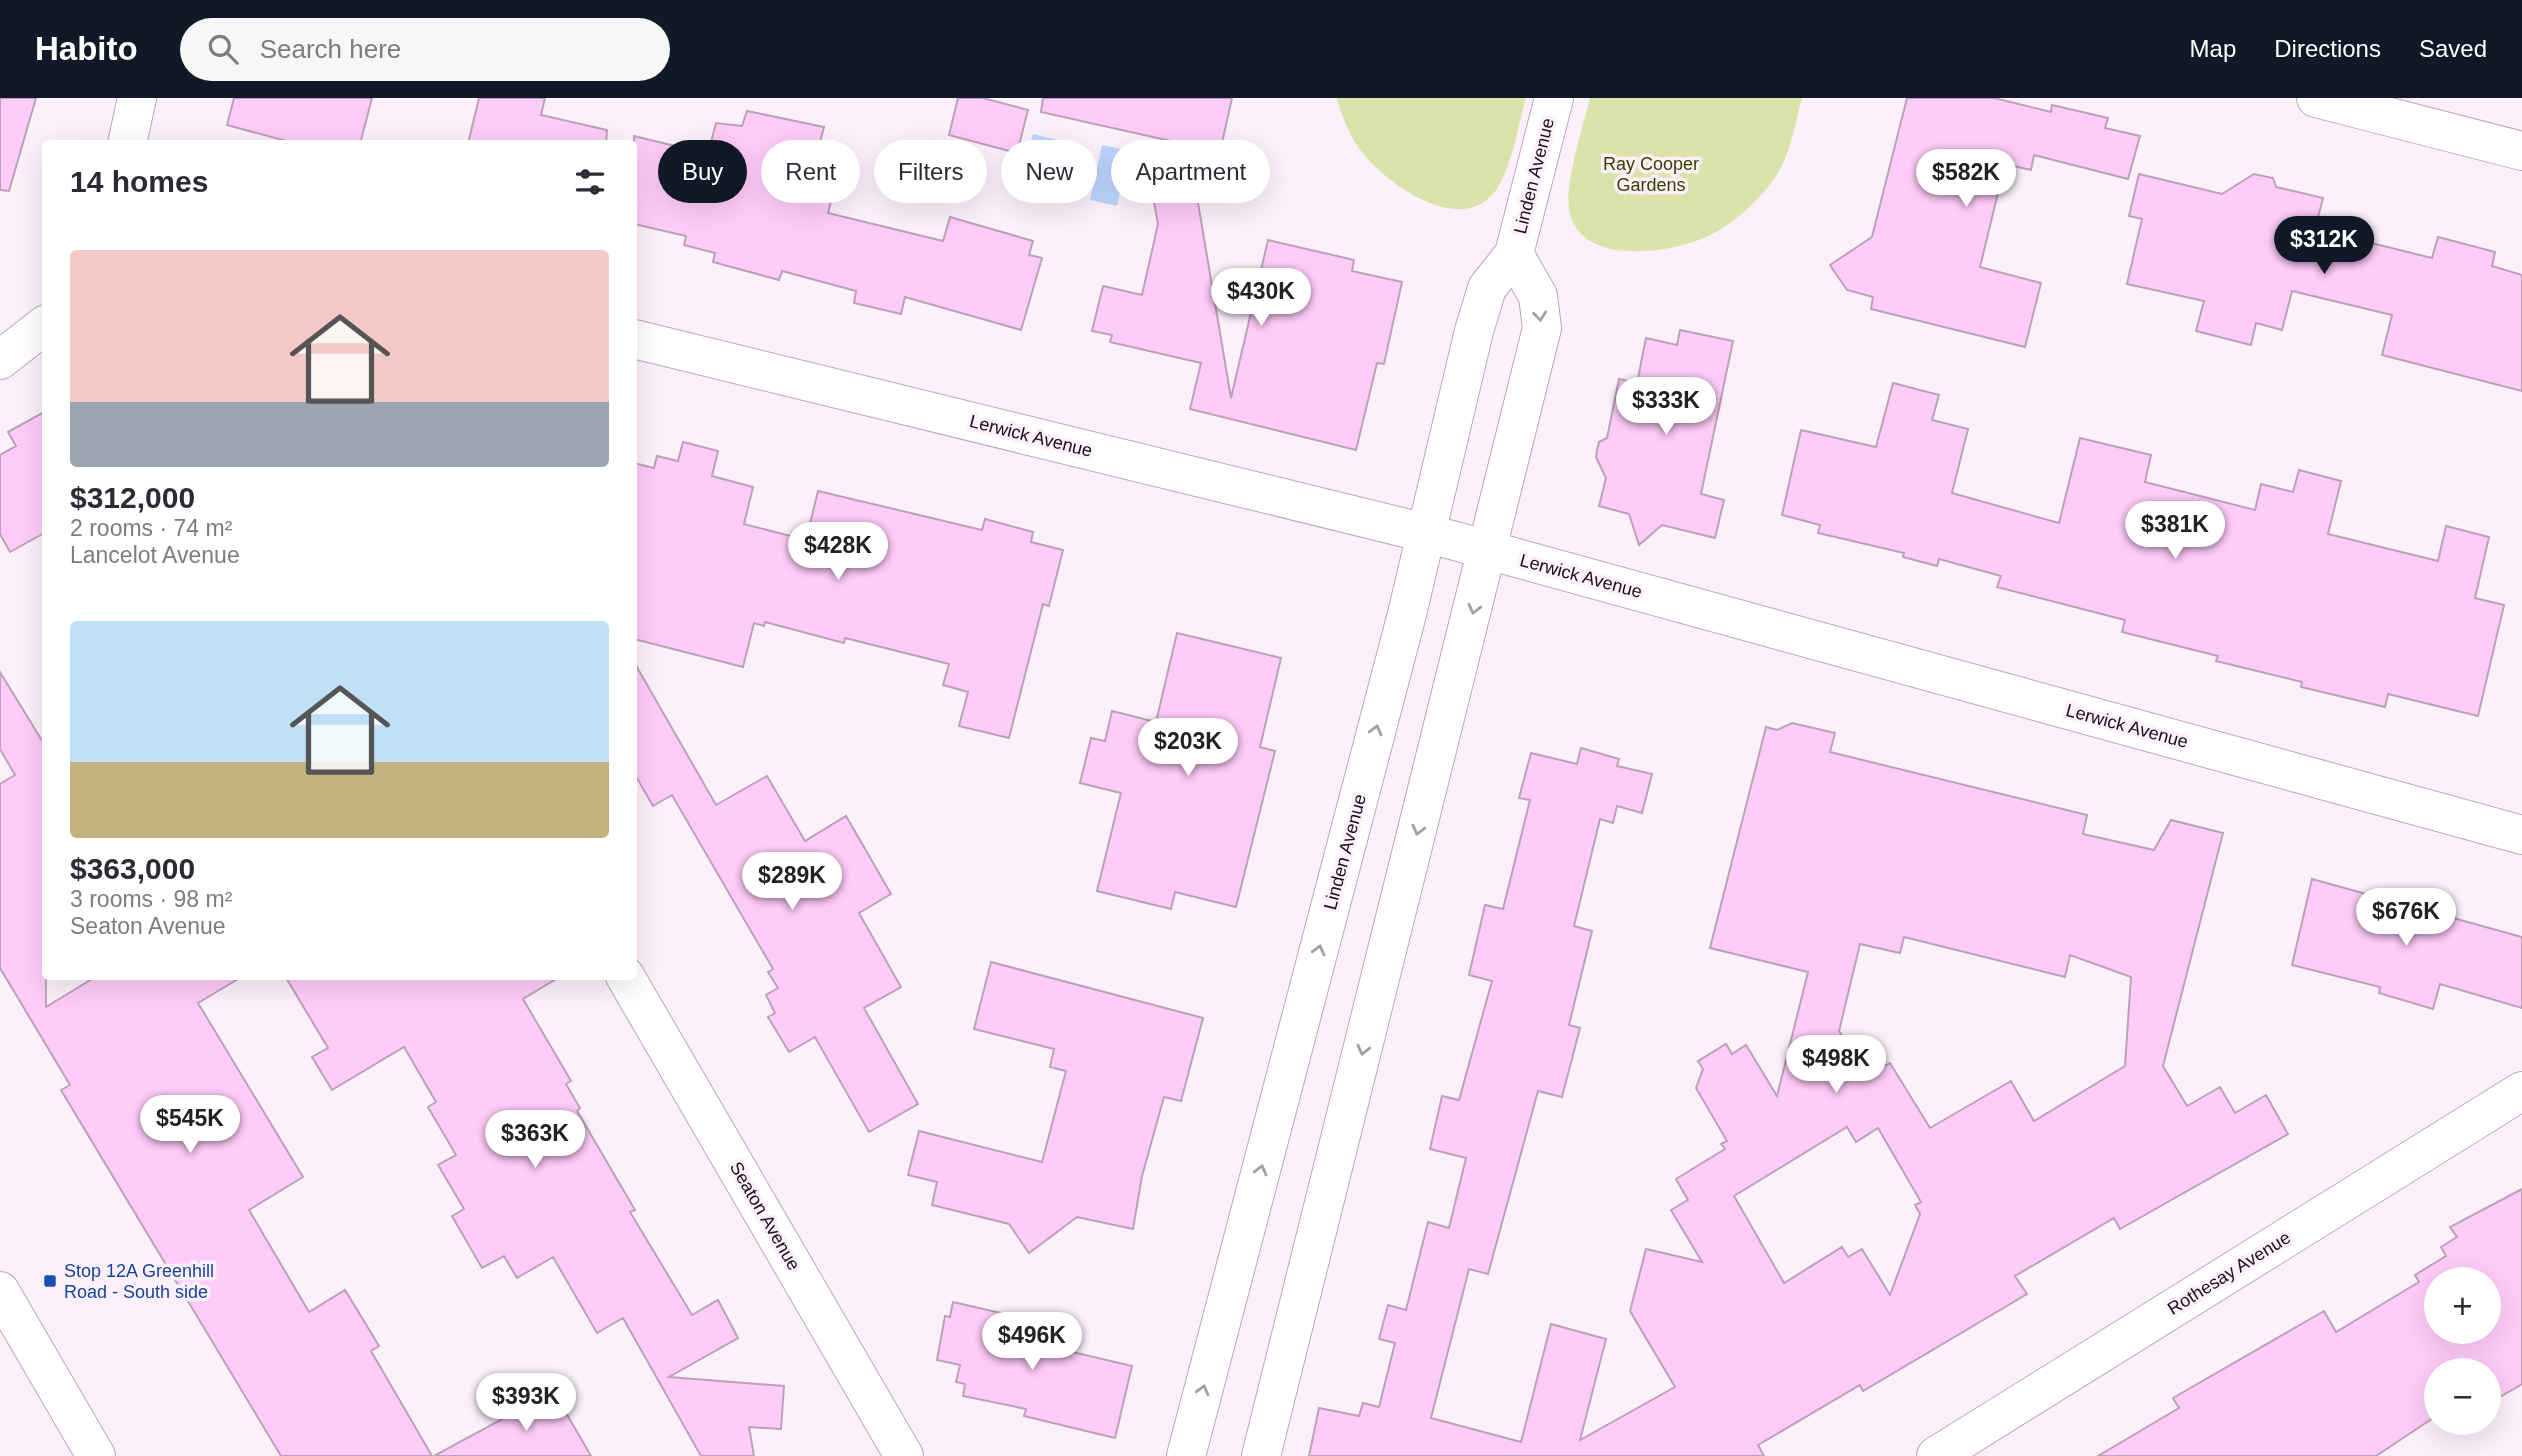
<!DOCTYPE html>
<html lang="en">
<head>
<meta charset="utf-8">
<style>
  body { margin:0; font-family:Arial,sans-serif; background:#f7f7f7; color:#2b2b33; height:100vh; display:flex; flex-direction:column; font-size:26px; white-space:nowrap }
  * { box-sizing:border-box; margin:0 }
  p { font-size:23px; color:#7c7c81 }
  .icon { flex:none; width:38px; height:38px; fill:none; stroke:currentColor; stroke-width:2; stroke-linecap:round; stroke-linejoin:round }
  .map { position:relative; flex:1; overflow:hidden }
  .panel { position:absolute; left:42px; top:42px; width:595px; height:840px; display:flex; flex-direction:column; background:#fff; border-radius:7px; box-shadow:0 7px 28px #0002 }
  .panel>* { flex:none }
  .top-card { position:absolute; left:658px; top:42px; width:665px; height:63px; display:flex; gap:14px }
  .controls { position:absolute; left:2424px; top:1169px; display:grid; gap:14px }
  .controls a { display:grid; place-items:center; width:77px; height:77px; border-radius:50%; background:#fff; box-shadow:0 7px 28px #0002; font-size:35px }
  .price { position:absolute; translate:-50% -60px; padding:0 16px; border-radius:24px; background:#fff; color:#222; font-size:23px; line-height:46px; filter:drop-shadow(0 2px 4px #0008) }
  .price::after { content:''; position:absolute; left:50%; top:42px; width:21px; height:16px; margin-left:-10px; background:inherit; clip-path:polygon(0 0,100% 0,50% 100%) }
  .price.selected { background:#111827; color:#fff }
  ul { padding:0; list-style:none }
  li { display:grid; align-content:center; gap:14px; height:371px; padding:0 28px }
  li span { display:grid; place-items:center; height:217px; border-radius:7px; color:#555 }
  li>.icon { margin-inline-start:auto }
  span .icon { width:126px; height:126px; fill:#fffc; stroke-width:1 }
  li b { font-size:30px }
  h2 { display:flex; justify-content:space-between; align-items:center; height:84px; padding:0 28px; font-size:30px }
  .pill { padding:0 24px; border-radius:32px; background:#fff; box-shadow:0 7px 28px #0002; font-size:24px; line-height:63px }
  .pill.selected { background:#111827; color:#fff }
  header { display:flex; align-items:center; gap:42px; box-sizing:border-box; height:98px; padding:0 35px; background:#111827; color:#fff }
  header strong { font-size:33px }
  nav { display:flex; gap:38px; margin-inline-start:auto; font-size:24px }
  .search { width:490px; height:63px; background:#f7f7f7; display:flex; align-items:center; gap:18px; box-sizing:border-box; padding:0 24px; border-radius:38px; color:#7c7c81; font-size:26px }
  .map>svg:first-child { display:block }
</style>
</head>
<body>
<header>
<strong>Habito</strong>
<div class="search"><svg class="icon" aria-label="search" viewBox="0 0 24 24"><circle cx="10" cy="10" r="6"/><path d="M15 15l6 6"/></svg>Search here</div>
<nav><a>Map</a><a>Directions</a><a>Saved</a></nav>
</header>
<div class="map">
<svg width="2522" height="1358" viewBox="0 0 2522 1358">
  <rect width="100%" height="100%" fill="#fcf1fa"/>
  <path fill="#dae3aa" d="M1336 0H1526C1518 27 1511 76 1493 96 1456 138 1382 83 1358 49 1348 34 1342 17 1336 0Z
    M1590 0H1802C1794 30 1789 65 1768 89 1751 109 1731 128 1706 139 1668 156 1577 169 1569 110 1565 84 1583 28 1590 0Z"/>
  <path fill="#bdd5fe" d="M1033 36 1085 49 1080 73 1026 59Z
    M1102 47 1130 53 1117 108 1090 102Z"/>
  <path fill="#ffcbf9" stroke="#bba2b9" stroke-width="2" fill-rule="evenodd" d="M0 0H36L9 93 0 92Z
    M234 0H372L360 46H297L227 27Z
    M479 0H545L541 17 607 32 606 46H468Z
    M958 0H983L1028 12 1017 55 949 37Z
    M1043 0H1232L1220 54 1041 14Z
    M1907 0H1994L2051 14 2052 7 2108 20 2105 30 2140 38 2128 81 2034 57 2031 72 2005 66 1980 169 2041 185 2025 249 1871 211 1873 199 1847 192 1830 167 1872 139Z
    M747 13 824 29 819 48 844 54 828 115 943 143 950 119 1033 143 1029 157 1042 160 1021 232 905 199 901 216 854 205 856 193 782 173 779 182 713 164 715 155 684 147 686 138 634 126V38L708 56 716 25 742 28Z
    M2139 76 2222 96 2254 76 2273 80 2276 89 2323 100 2315 131 2432 160 2438 139 2495 154 2492 168 2522 177V293L2382 257 2392 217 2292 193 2282 232 2256 225 2251 247 2196 233 2204 203 2127 186 2142 121 2129 118Z
    M1194 81 1231 300 1268 142 1354 162 1352 173 1402 184 1384 266 1377 265 1356 352 1190 311 1201 265 1110 244 1112 237 1092 233 1103 188 1142 197 1158 126 1151 88Z
    M1680 232 1733 243 1701 396 1724 402 1715 440 1662 427 1639 447 1629 416 1599 408 1606 380 1596 359 1597 352 1599 344 1607 340 1619 281 1637 285 1646 240 1677 247Z
    M1893 285 1939 297 1932 322 1968 331 1952 395 2059 425 2080 340 2151 357 2145 384 2255 412 2261 386 2293 394 2299 372 2341 383 2328 436 2438 463 2446 428 2489 439 2475 500 2504 507 2478 618 2388 596 2385 609 2301 589 2302 584 2216 563 2218 558 2122 534 2125 522 1997 489 2001 478 1939 461 1937 468 1903 459 1904 455 1818 435 1820 427 1782 417 1801 332 1876 349Z
    M46 313V434L10 454 0 436V357L16 348 8 334Z
    M683 344 718 353 712 378 753 389 744 426 806 442 818 393 982 432 985 421 1033 434 1031 444 1063 452 1049 508 1043 506 1009 640 959 628 968 594 943 587 949 566 845 540 844 545 765 524 764 528 754 525 743 569 634 541V365L654 370 657 358 678 363Z
    M1177 535 1281 560 1260 649 1275 653 1236 809 1175 794 1171 811 1097 793 1121 695 1080 685 1091 640 1105 643 1112 613 1156 624Z
    M634 564 716 707 767 678 805 743 846 718 891 796 859 815 901 889 864 910 918 1006 869 1034 815 939 789 954 768 919 775 915 766 897 778 890 768 874 773 871 672 697 653 708 634 675Z
    M0 574 46 649V909L97 878H243L198 905 303 1079 249 1112 309 1214 345 1192 379 1248 371 1253 432 1358H281L61 992 70 987 0 870V686L15 677 0 651Z
    M1792 625 1835 635 1830 654 2087 717 2083 736 2154 752 2171 722 2223 735 2163 968 2187 1008 2220 989 2235 1015 2266 997 2288 1036 2120 1131 2114 1120 2015 1178 2027 1196 1863 1293 1860 1287 1758 1347 1764 1358H1309L1319 1310 1359 1318 1363 1305 1379 1309 1395 1245 1379 1241 1388 1207 1406 1212 1428 1124 1449 1130 1466 1060 1430 1051 1442 998 1459 1002 1492 883 1469 877 1485 807 1503 811 1530 702 1519 700 1531 655 1577 666 1581 650 1619 661 1617 668 1652 676 1642 715 1617 708 1613 725 1600 721 1574 828 1592 833 1569 927 1580 930 1562 999 1538 993 1488 1176 1469 1171 1431 1320 1521 1344 1551 1226 1606 1241 1580 1342 1675 1289 1630 1213 1646 1151 1702 1164 1671 1112 1688 1102 1676 1081 1725 1051 1721 1046 1727 1043 1696 990 1703 971 1698 963 1726 946 1732 956 1746 947 1777 998 1808 874 1710 850 1766 629 1777 632ZM1904 839 2065 879 2070 857 2131 879 2125 968 2034 1023 2011 983 1930 1030 1890 965 1867 978 1839 933 1860 846 1900 855ZM1847 1029 1856 1044 1878 1030 1921 1104 1915 1107 1920 1116 1890 1197 1862 1151 1848 1159 1842 1149 1784 1185 1734 1098Z
    M2312 781 2522 839V910L2440 886 2433 911 2379 895 2380 889 2292 867Z
    M991 864 1203 920 1181 1003 1164 999 1142 1078 1133 1131 1077 1119 1029 1155 1009 1126 932 1107 937 1084 908 1077 919 1033 1042 1064 1066 973 1050 969 1054 951 974 931Z
    M285 878H561L523 901 571 983 566 986 580 1010 577 1013 635 1112 630 1114 692 1217 718 1202 738 1240 669 1279 784 1288 781 1331 749 1329 754 1358H701L623 1220 597 1235 553 1159 517 1180 504 1158 482 1170 452 1118 464 1111 438 1067 456 1057 428 1009 436 1004 404 949 332 992 312 959 328 950Z
    M2522 1091V1286L2500 1299 2488 1280V1272H2436V1318L2376 1358H2098L2179 1310 2173 1300 2324 1213 2336 1234 2419 1184 2415 1177 2446 1158 2441 1149 2457 1139 2450 1129ZM2436 1181H2488V1234H2436Z
    M953 1204 1022 1220 1019 1235 1039 1239 1038 1246 1132 1268 1115 1340 1024 1318 1026 1311 963 1298 965 1286 956 1284 960 1267 937 1262 945 1218 950 1219Z
    M551 1289 591 1358H434L519 1312 517 1309Z"/>
  <g fill="none" stroke-linecap="round" stroke-linejoin="round">
    <defs>
      <path id="minor" d="M2316 0 2522 53
        M127 46 137 0
        M634 241 1426 435 2522 737
        M0 262 46 226
        M625 878 904 1358
        M1186 1358 1407 516 1474 233 1487 190 1514 156 1554 0
        M1261 1358 1542 230 1538 198 1514 156
        M1936 1358 2522 993"/>
      <path id="secondary" d="M0 1193 96 1358"/>
    </defs>
    <use href="#minor" stroke="#bea5bb" stroke-width="40"/>
    <use href="#secondary" stroke="#bea5bb" stroke-width="40"/>
    <use href="#minor" stroke="#fff" stroke-width="38"/>
    <use href="#secondary" stroke="#fff" stroke-width="38"/>
  </g>
  <defs><path id="oneway-chevron" d="M-2-3.5L2.5 0L-2 3.5" fill="none" stroke-width="1.6" stroke-linecap="round" stroke-linejoin="round" transform="scale(1.75)"/></defs>
  <g stroke="#a39fa2">
    <use href="#oneway-chevron" transform="translate(1540 218) rotate(84)"/>
    <use href="#oneway-chevron" transform="translate(1474 511) rotate(104)"/>
    <use href="#oneway-chevron" transform="translate(1376 632) rotate(-75)"/>
    <use href="#oneway-chevron" transform="translate(1418 732) rotate(104)"/>
    <use href="#oneway-chevron" transform="translate(1319 852) rotate(-75)"/>
    <use href="#oneway-chevron" transform="translate(1363 952) rotate(104)"/>
    <use href="#oneway-chevron" transform="translate(1261 1072) rotate(-75)"/>
    <use href="#oneway-chevron" transform="translate(1203 1292) rotate(-75)"/>
  </g>
  <rect fill="#1a4fb4" stroke="#fcf1fa" stroke-width="2.5" x="43" y="1176" width="14" height="14" rx="3.5"/>
  <g text-anchor="middle" stroke-width="7" stroke-linejoin="round" paint-order="stroke">
    <g font-size="18" fill="#393f00" stroke="#fcf1fa">
      <text x="1651" y="72">Ray Cooper<tspan x="1651" dy="21">Gardens</tspan></text>
    </g>
    <g font-size="18" fill="#180f17" stroke="#fcf1fa">
      <text transform="translate(1534 78) rotate(-76)" y="6">Linden Avenue</text>
      <text transform="translate(1031 338) rotate(14)" y="6">Lerwick Avenue</text>
      <text transform="translate(1581 478) rotate(15)" y="6">Lerwick Avenue</text>
      <text transform="translate(2127 628) rotate(15)" y="6">Lerwick Avenue</text>
      <text transform="translate(1345 754) rotate(-75)" y="6">Linden Avenue</text>
      <text transform="translate(765 1118) rotate(60)" y="6">Seaton Avenue</text>
      <text transform="translate(2229 1175) rotate(-32)" y="6">Rothesay Avenue</text>
    </g>
    <g font-size="18" fill="#164399" stroke="#fcf1fa" text-anchor="start">
      <text x="64" y="1179">Stop 12A Greenhill<tspan x="64" dy="21">Road - South side</tspan></text>
    </g>
  </g>
</svg>
<div class="controls">
<a>+</a>
<a>−</a>
</div>
<b class="price" style="left:1966px;top:111px">$582K</b>
<b class="price selected" style="left:2324px;top:178px">$312K</b>
<b class="price" style="left:1261px;top:230px">$430K</b>
<b class="price" style="left:1666px;top:339px">$333K</b>
<b class="price" style="left:2175px;top:463px">$381K</b>
<b class="price" style="left:838px;top:484px">$428K</b>
<b class="price" style="left:1188px;top:680px">$203K</b>
<b class="price" style="left:792px;top:814px">$289K</b>
<b class="price" style="left:2406px;top:850px">$676K</b>
<b class="price" style="left:1836px;top:997px">$498K</b>
<b class="price" style="left:190px;top:1057px">$545K</b>
<b class="price" style="left:535px;top:1072px">$363K</b>
<b class="price" style="left:1032px;top:1274px">$496K</b>
<b class="price" style="left:526px;top:1335px">$393K</b>
<div class="top-card">
<a class="pill selected">Buy</a>
<a class="pill">Rent</a>
<a class="pill">Filters</a>
<a class="pill">New</a>
<a class="pill">Apartment</a>
</div>
<section class="panel">
<h2>14 homes<svg class="icon" aria-label="filters" viewBox="0 0 24 24"><path d="M4 7h16M4 17h16"/><circle cx="9" cy="7" r="2"/><circle cx="15" cy="17" r="2"/></svg></h2>
<ul>
<li><span style="background:linear-gradient(#f6c9c9 70%,#9aa5b1 0)"><svg class="icon" aria-label="home" viewBox="0 0 24 24"><path d="M3 11l9-7 9 7M6 9v11h12V9"/></svg></span><div><b>$312,000</b><p>2 rooms · 74 m²</p><p>Lancelot Avenue</p></div></li>
<li><span style="background:linear-gradient(#bfe0f5 65%,#c2b280 0)"><svg class="icon" aria-label="home" viewBox="0 0 24 24"><path d="M3 11l9-7 9 7M6 9v11h12V9"/></svg></span><div><b>$363,000</b><p>3 rooms · 98 m²</p><p>Seaton Avenue</p></div></li>
</ul>
</section>
</div>
</body>
</html>
